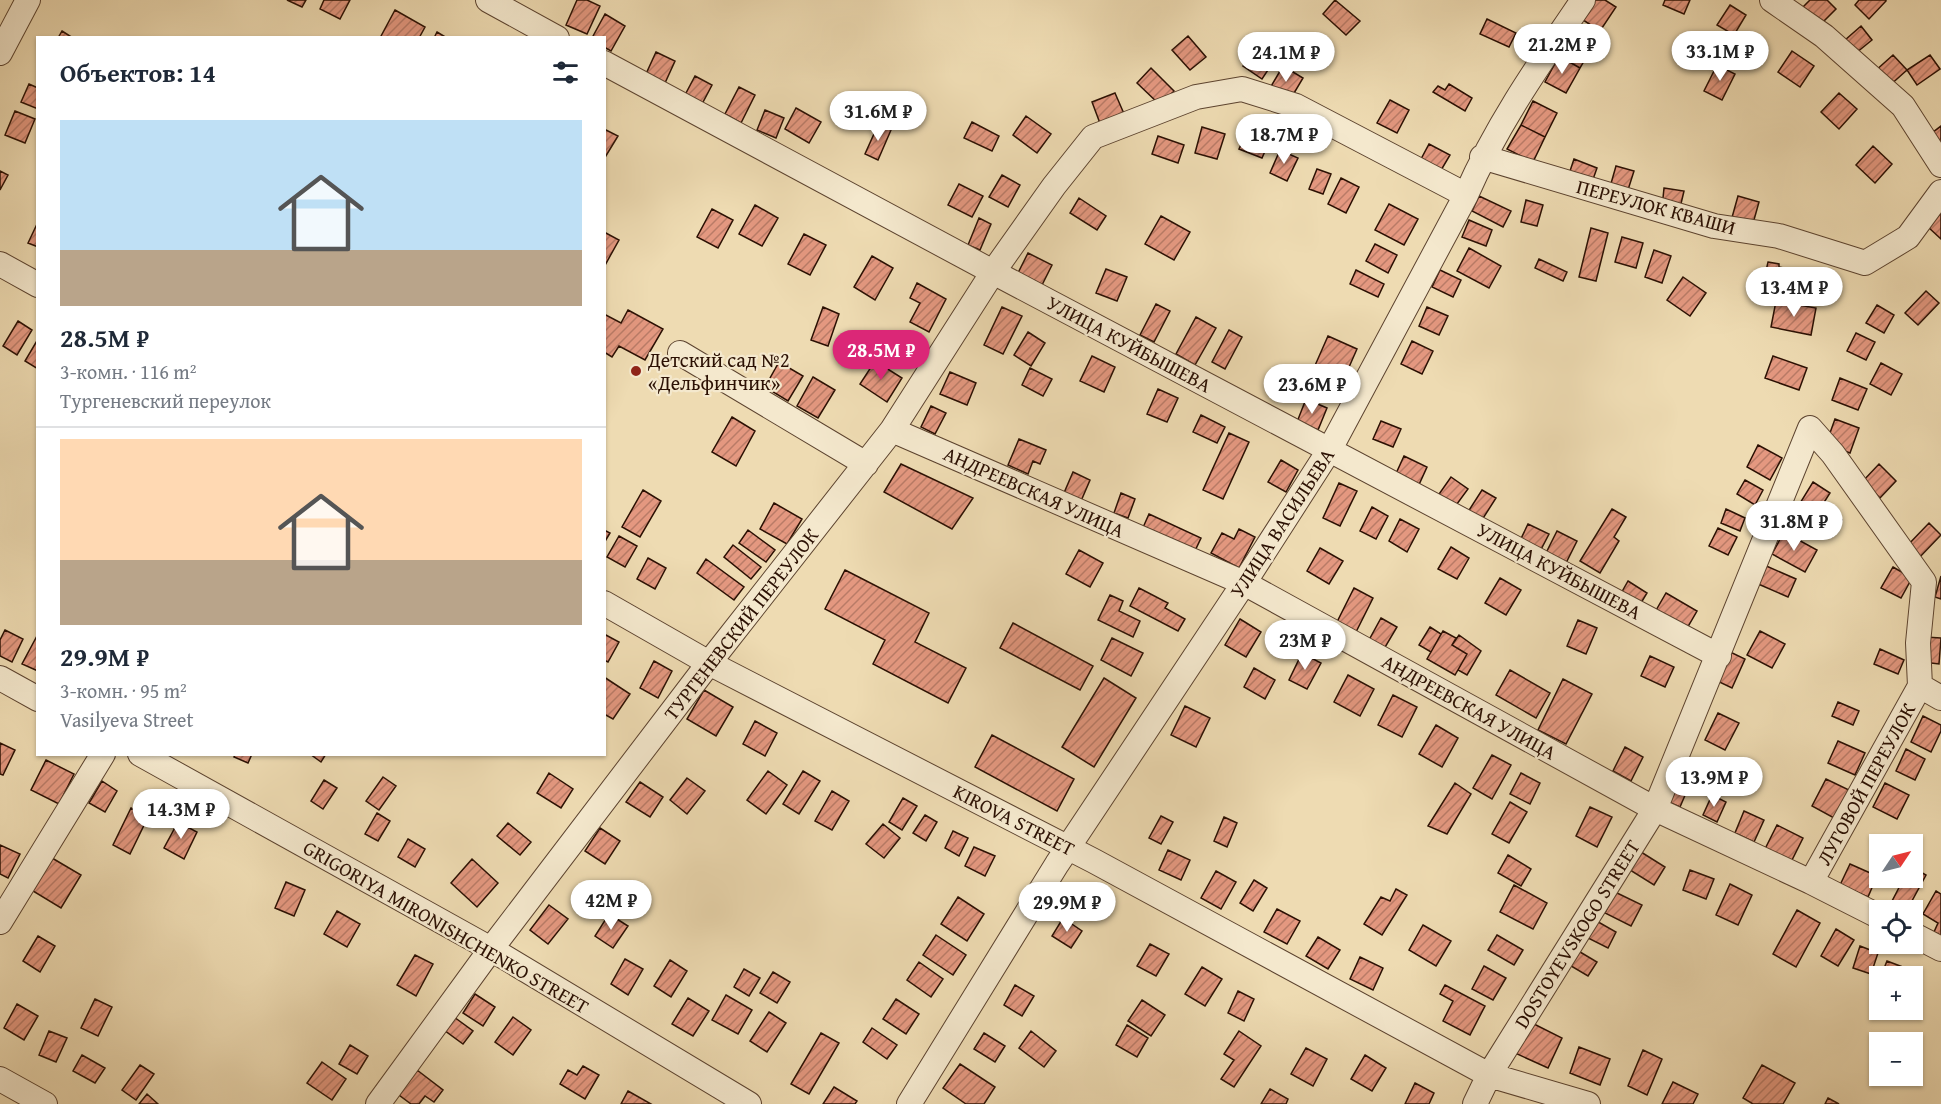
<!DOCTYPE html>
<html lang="ru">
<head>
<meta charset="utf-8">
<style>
  body { margin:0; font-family:"Gentium Book Plus",serif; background:#f2f2f3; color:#1f2937; height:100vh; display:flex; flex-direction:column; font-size:22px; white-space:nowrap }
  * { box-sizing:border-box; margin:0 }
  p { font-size:20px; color:#747a83 }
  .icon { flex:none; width:33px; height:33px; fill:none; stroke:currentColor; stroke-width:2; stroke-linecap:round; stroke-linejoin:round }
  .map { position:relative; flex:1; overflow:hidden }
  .sheet { position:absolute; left:36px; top:36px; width:570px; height:720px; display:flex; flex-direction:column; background:#fff; border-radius:0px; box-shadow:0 2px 4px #0004 }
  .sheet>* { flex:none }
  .needle { width:39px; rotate:55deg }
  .controls { position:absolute; left:1869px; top:834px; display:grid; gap:12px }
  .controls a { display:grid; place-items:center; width:54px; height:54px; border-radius:0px; background:#fff; box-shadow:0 2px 4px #0004; font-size:30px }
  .price { position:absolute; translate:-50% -51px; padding:0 14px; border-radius:21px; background:#fff; color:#222; font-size:20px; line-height:39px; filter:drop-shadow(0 2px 3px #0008) }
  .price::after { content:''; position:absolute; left:50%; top:36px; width:18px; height:14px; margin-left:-9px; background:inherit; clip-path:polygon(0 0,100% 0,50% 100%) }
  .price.selected { background:#db2777; color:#fff }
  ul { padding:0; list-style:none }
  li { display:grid; align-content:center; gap:12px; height:318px; padding:0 24px }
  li+li { border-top:2px solid #e0e1e3 }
  li span { display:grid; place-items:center; height:186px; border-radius:0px; color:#555 }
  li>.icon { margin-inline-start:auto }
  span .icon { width:108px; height:108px; fill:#fffc; stroke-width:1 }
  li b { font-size:26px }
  h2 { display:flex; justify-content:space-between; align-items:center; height:72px; padding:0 24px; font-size:26px }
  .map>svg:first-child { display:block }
</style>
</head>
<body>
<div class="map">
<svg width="1941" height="1104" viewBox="0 0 1941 1104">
  <defs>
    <pattern id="building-hatch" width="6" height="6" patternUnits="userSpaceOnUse" patternTransform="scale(1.5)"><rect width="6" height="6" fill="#e49880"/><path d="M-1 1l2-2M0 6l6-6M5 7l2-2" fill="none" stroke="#b97b67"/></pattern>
  </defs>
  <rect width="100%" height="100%" fill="#eedbb2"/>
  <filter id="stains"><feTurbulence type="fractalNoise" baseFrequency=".00333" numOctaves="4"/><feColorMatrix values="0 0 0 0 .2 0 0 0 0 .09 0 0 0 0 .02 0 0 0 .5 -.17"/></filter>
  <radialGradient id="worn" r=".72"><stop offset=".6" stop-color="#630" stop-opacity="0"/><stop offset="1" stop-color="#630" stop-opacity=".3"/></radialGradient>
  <path fill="url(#building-hatch)" stroke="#2b1003" stroke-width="1.5" d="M287 0H306L302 7Z
    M324 0H350L340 19 320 9Z
    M577 0H587L600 6 587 34 566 25Z
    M1335 0 1360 21 1346 35 1323 14Z
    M1592 0H1605L1616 7 1600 31 1580 18Z
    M1665 0H1690L1684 14 1663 5Z
    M1810 0H1827L1836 9 1819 26 1801 9Z
    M1859 0H1886V1L1869 19 1855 5Z
    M1730 5 1746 15 1734 35 1717 25Z
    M395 10 425 27 419 38H380Z
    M605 14 625 26 611 51 604 47V38H592Z
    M1487 19 1516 33 1509 47 1480 34Z
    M1861 26 1872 40 1856 53 1845 40Z
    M1574 30 1595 42 1580 68 1559 56Z
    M62 31 73 38H58Z
    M437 32 447 38H434Z
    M1188 36 1206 57 1190 70 1172 50Z
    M1253 51 1272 64 1262 79 1243 66Z
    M1792 51 1814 66 1800 87 1778 72Z
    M656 52 675 61 665 83 646 74Z
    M1893 55 1907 70 1888 87 1874 72Z
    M1930 55 1940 69 1917 85 1907 70Z
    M1559 56 1580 68 1566 93 1545 82Z
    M1717 65 1735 74 1722 100 1704 91Z
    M1283 66 1303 78 1290 100 1270 88Z
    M1151 68 1174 91 1160 105 1137 83Z
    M695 76 712 85 702 104 685 95Z
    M29 84 38 88V109L21 102Z
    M1449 84 1472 98 1465 111 1433 92 1438 86 1445 90Z
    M739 87 755 95 741 123 725 114Z
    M1115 93 1125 116 1101 126 1092 102Z
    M1839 93 1857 109 1839 129 1821 112Z
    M1390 100 1409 110 1397 133 1377 123Z
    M1533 101 1557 113 1545 137 1521 125Z
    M796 108 821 122 809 143 785 129Z
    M765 110 784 118 776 138 757 130Z
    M15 111 35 119 25 143 5 135Z
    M1026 116 1051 134 1037 153 1013 135Z
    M972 122 999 136 992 151 964 138Z
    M878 125 891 130 878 160 865 154Z
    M1521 125 1545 137 1533 162 1507 149Z
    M1941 126V153L1928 136Z
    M1202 127 1225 134 1217 159 1195 153Z
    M604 129 618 136 604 159Z
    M1247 131 1270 140 1262 158 1239 149Z
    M1158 136 1184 145 1178 163 1152 154Z
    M1429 144 1450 155 1440 172 1420 161Z
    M1873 146 1892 164 1875 183 1856 165Z
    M1280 150 1298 158 1287 181 1270 173Z
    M1574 159 1597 168 1591 185 1568 177Z
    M1616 166 1634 171 1627 193 1610 187Z
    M1317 169 1331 174 1323 194 1309 189Z
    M0 171 8 175 0 190Z
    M1002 175 1020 185 1008 207 989 197Z
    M1341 178 1359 187 1346 213 1328 204Z
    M959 184 983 196 972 217 948 205Z
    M1664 188 1684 191 1679 212 1662 208Z
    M1479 196 1511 211 1503 227 1472 211Z
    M1738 196 1759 202 1752 227 1731 221Z
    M1079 198 1106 216 1097 230 1070 213Z
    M1526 200 1543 205 1537 226 1521 222Z
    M1389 204 1418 219 1404 245 1375 230Z
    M755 205 778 218 762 246 739 234Z
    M712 209 733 220 718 248 697 237Z
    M1941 213V239L1928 227Z
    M1161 216 1190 232 1174 260 1145 244Z
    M979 218 991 224 980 250 968 245Z
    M1469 220 1492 230 1486 246 1462 237Z
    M38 222V247L28 243Z
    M1591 228 1608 233 1596 281 1579 277Z
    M604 232 619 240 604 267Z
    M804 234 826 245 810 275 788 264Z
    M1622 237 1643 243 1636 268 1615 262Z
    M1375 244 1397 255 1388 273 1366 261Z
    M1469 248 1501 266 1489 288 1457 271Z
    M1654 250 1671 256 1662 283 1645 277Z
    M1028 253 1052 265 1041 287 1017 275Z
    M872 256 893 268 875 300 854 287Z
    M1539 259 1567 272 1563 281 1535 268Z
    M1768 262 1779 264V267L1789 269 1784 293 1762 288Z
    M1106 269 1127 277 1117 301 1096 293Z
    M1356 270 1384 284 1378 297 1350 284Z
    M1440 270 1461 280 1453 297 1432 287Z
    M1683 277 1706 293 1690 316 1667 300Z
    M917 283 946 299 929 332 910 322 920 303 910 298Z
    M1926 291 1939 303 1918 325 1905 313Z
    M1776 301 1816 308 1811 335 1771 327Z
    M1156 304 1170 311 1154 342 1140 335Z
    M1877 305 1894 315 1884 333 1866 323Z
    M823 307 839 314 828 346 811 340Z
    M1002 307 1022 316 1003 354 984 345Z
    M1427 307 1448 316 1439 335 1419 326Z
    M628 310 663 329 645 360 619 346 612 357 604 352V314L621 323Z
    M1196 317 1216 328 1195 365 1176 354Z
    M18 321 32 330 17 355 3 346Z
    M1229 330 1242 337 1225 369 1212 362Z
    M1028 332 1045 343 1031 366 1014 355Z
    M1856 333 1875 342 1866 360 1847 351Z
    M1328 336 1357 349 1342 383 1313 370Z
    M38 339V369L25 361Z
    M1412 341 1433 351 1422 374 1401 364Z
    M1092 356 1115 367 1104 392 1080 381Z
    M1773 356 1807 368 1799 390 1765 378Z
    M875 361 902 378 887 402 860 384Z
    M779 362 803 376 788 401 765 387Z
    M1881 363 1902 374 1891 395 1870 384Z
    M1030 368 1052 379 1043 396 1022 385Z
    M1297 371 1317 381 1308 398 1288 388Z
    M950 372 976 383 967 405 940 394Z
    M813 377 835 390 818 418 797 406Z
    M1840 378 1867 389 1858 410 1832 400Z
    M1158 389 1178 398 1167 422 1147 414Z
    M1306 399 1327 408 1318 430 1297 422Z
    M931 406 946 413 935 434 921 427Z
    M1201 415 1225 427 1217 443 1193 432Z
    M732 417 755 431 736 466 712 452Z
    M1835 419 1859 428 1850 453 1826 444Z
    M1381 421 1401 429 1393 447 1373 439Z
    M1229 433 1249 442 1223 499 1203 490Z
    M1019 439 1046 450 1040 464 1033 461 1028 474 1008 465Z
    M1758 445 1782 458 1770 480 1747 467Z
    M1404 456 1427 467 1417 489 1394 478Z
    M1281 460 1298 470 1286 492 1268 482Z
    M901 464 973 498 952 529 884 492Z
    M1879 464 1896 481 1880 498 1863 481Z
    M1073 472 1090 480 1081 501 1064 493Z
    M1451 477 1468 489 1454 508 1437 497Z
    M1745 480 1763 490 1755 505 1737 494Z
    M1813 482 1830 493 1821 507 1842 520 1832 537 1794 513Z
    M1339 483 1357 491 1340 526 1323 518Z
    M643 490 661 501 640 537 622 527Z
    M1482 490 1496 498 1480 523 1466 515Z
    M1121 493 1135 499 1128 518 1114 513Z
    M774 503 802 519 787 544 760 529Z
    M1372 507 1388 516 1376 539 1360 531Z
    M1612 509 1626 517 1614 537 1619 541 1600 573 1580 561Z
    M1726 509 1745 518 1740 531 1721 523Z
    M1149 514 1201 538 1193 555 1141 532Z
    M1400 519 1419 529 1407 552 1389 541Z
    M1929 523 1941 535 1917 560 1905 548Z
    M1528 524 1549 534 1536 559 1516 549Z
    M1718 528 1737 537 1728 555 1709 546Z
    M1239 529 1255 537 1239 568 1211 553 1222 533 1234 539Z
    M604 530 610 533 604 543Z
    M748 530 775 550 766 562 739 543Z
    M1557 531 1577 541 1565 565 1545 555Z
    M1784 532 1817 550 1805 572 1772 554Z
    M619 536 637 546 625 567 607 557Z
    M733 545 761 567 751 579 724 557Z
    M1451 547 1469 558 1457 579 1438 569Z
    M1320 548 1343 561 1329 584 1307 571Z
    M1079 550 1103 563 1090 587 1066 574Z
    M648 558 666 568 655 589 637 579Z
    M706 559 744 587 734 600 697 573Z
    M1764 565 1796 579 1788 597 1756 583Z
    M1893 567 1912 578 1901 598 1881 588Z
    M845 570 929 613 915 642 966 668 948 703 873 664 885 640 825 609Z
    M1941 576V599L1935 597Z
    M1500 578 1521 590 1506 615 1485 603Z
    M1628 581 1647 593 1638 608 1619 597Z
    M1139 588 1168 603 1165 608 1185 619 1178 631 1130 606Z
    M1354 588 1373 598 1354 636 1335 626Z
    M1666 593 1697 611 1682 637 1651 619Z
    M1110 595 1123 601 1119 611 1140 621 1133 637 1098 620Z
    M1381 618 1397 627 1384 649 1369 640Z
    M1240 619 1261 632 1246 657 1225 645Z
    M1578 620 1597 628 1586 654 1567 646Z
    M1013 623 1093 666 1080 690 1000 648Z
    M1430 627 1441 634 1431 652 1419 645Z
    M5 630 23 639 12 662 0 656V640Z
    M1443 631 1456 638 1452 645 1467 654 1455 675 1427 659Z
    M1760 631 1785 644 1772 668 1747 655Z
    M38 634V671L22 664Z
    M604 634 619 642 608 662 604 660Z
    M1459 635 1481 651 1467 675 1458 670 1467 654 1452 645Z
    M1925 637 1941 638 1939 664 1923 662Z
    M1112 638 1143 653 1131 676 1101 660Z
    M1880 649 1904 660 1898 674 1874 664Z
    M1726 650 1745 659 1732 688 1713 679Z
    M1302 653 1321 663 1307 689 1289 680Z
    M1650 656 1674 667 1665 687 1641 676Z
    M654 661 672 671 658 698 640 688Z
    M1254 668 1275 680 1265 699 1244 687Z
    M1510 670 1550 693 1536 718 1496 695Z
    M1348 675 1374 689 1360 716 1334 702Z
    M604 677 630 694 613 719 604 714Z
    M1104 678 1136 698 1094 767 1062 747Z
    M1563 679 1592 694 1566 744 1538 730Z
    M704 690 733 707 716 736 687 719Z
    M1393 695 1417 707 1402 737 1378 725Z
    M1838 702 1859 711 1853 725 1832 716Z
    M1185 706 1210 718 1196 747 1171 735Z
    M1718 713 1739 723 1725 750 1705 740Z
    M1923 716 1941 725V731L1931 752 1911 742Z
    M755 721 777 733 765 756 743 744Z
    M1436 725 1458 738 1442 767 1419 754Z
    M992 735 1074 779 1057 811 975 767Z
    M1838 741 1865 753 1855 775 1828 763Z
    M0 743 15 750 3 775 0 774Z
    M1625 747 1643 757 1631 781 1613 771Z
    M1906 749 1925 759 1915 780 1896 771Z
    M236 754H252L248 763 234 757Z
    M310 754H326L321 762Z
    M1492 755 1511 765 1492 799 1473 788Z
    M46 760 74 774 59 804 31 790Z
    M768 771 787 785 766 814 747 800Z
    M803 771 820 781 799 814 783 804Z
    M549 773 573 789 561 808 537 793Z
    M1521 773 1540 783 1530 804 1510 794Z
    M383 777 396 786 379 810 366 801Z
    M687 778 705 791 687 814 670 800Z
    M1826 779 1849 790 1834 818 1812 806Z
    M324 780 337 788 323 809 311 801Z
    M1675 780 1689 786 1680 807 1666 801Z
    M102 781 117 791 105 812 89 803Z
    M640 782 663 797 650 817 626 802Z
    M1455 783 1471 794 1447 834 1428 826Z
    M1885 783 1909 795 1897 819 1873 807Z
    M832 791 849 801 832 830 815 821Z
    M1712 795 1726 802 1717 822 1703 815Z
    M903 798 917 806 902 830 889 822Z
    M1510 802 1527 812 1509 843 1492 834Z
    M1590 807 1612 817 1597 847 1576 836Z
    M131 808 148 817 130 854 113 845Z
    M1744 811 1764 820 1754 842 1735 833Z
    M377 813 390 821 378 841 365 834Z
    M925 815 937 822 926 841 913 833Z
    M1161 816 1173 822 1161 844 1149 838Z
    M1224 817 1237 823 1227 847 1214 841Z
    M178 822 197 832 184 859 164 848Z
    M508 823 531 842 520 855 497 836Z
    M883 824 900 838 884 858 866 844Z
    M1777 825 1803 838 1791 862 1765 849Z
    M600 828 620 841 605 864 585 851Z
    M953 831 968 838 959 856 945 848Z
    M408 839 425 849 415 867 398 857Z
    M0 845 20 854 8 878 0 874Z
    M974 847 995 856 985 876 965 866Z
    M1168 850 1190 860 1181 880 1159 870Z
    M1641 852 1665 867 1654 885 1630 870Z
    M1508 855 1531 869 1521 886 1498 873Z
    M52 858 81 875 61 908 33 891Z
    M472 859 498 883 477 907 451 883Z
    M1850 864 1877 876 1868 897 1840 885Z
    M1912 867 1926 875 1907 910H1896L1889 907 1904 878H1912Z
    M1690 870 1714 879 1706 899 1683 890Z
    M1216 871 1236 882 1221 909 1201 898Z
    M1254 880 1267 888 1253 911 1240 903Z
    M286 882 305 890 294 916 275 908Z
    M1730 884 1752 895 1738 925 1716 915Z
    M1514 885 1547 903 1533 929 1500 912Z
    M1396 889 1407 895 1382 935 1364 924 1381 897 1390 901Z
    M1936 891 1941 894V936L1934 932 1938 923 1923 914Z
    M1615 892 1642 905 1631 926 1605 913Z
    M958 897 984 914 967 941 941 924Z
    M549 905 568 919 548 944 530 930Z
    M1277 909 1300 921 1287 944 1264 932Z
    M1797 910 1820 923 1796 967 1773 954Z
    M337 911 360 924 347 947 324 934Z
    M609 914 628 926 613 948 595 936Z
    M1063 918 1082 931 1071 948 1052 936Z
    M1593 919 1616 932 1608 948 1584 936Z
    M1423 925 1451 941 1436 966 1409 950Z
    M1836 929 1854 940 1838 966 1821 956Z
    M936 935 966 955 953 975 923 955Z
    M1497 935 1523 950 1514 965 1488 950Z
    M38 936 55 946 40 972 23 961Z
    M1318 937 1340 950 1328 969 1306 956Z
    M1150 944 1169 954 1156 976 1137 966Z
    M1860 946 1878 953 1871 974 1853 968Z
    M1575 949 1597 962 1588 976 1566 963Z
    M415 955 433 964 416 996 397 985Z
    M1360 957 1383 968 1373 990 1350 979Z
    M625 959 643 969 628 995 611 984Z
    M670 960 687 971 671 997 654 986Z
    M1887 961 1908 969 1905 976H1881Z
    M919 962 943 979 931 997 907 980Z
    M1484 966 1506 978 1493 1000 1472 989Z
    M1202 967 1222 979 1205 1006 1185 994Z
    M744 969 760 978 749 996 734 987Z
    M773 972 790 982 777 1003 760 993Z
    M1015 985 1034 996 1022 1016 1004 1005Z
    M1445 985 1485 1006 1470 1035 1443 1021 1453 1001 1440 994Z
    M1238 991 1254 999 1244 1021 1228 1013Z
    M475 994 495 1007 483 1026 463 1013Z
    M726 995 752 1010 738 1034 712 1020Z
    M688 998 709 1011 693 1036 672 1024Z
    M95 999 112 1007 98 1036 81 1028Z
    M896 999 919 1014 906 1034 883 1019Z
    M1142 1000 1165 1015 1151 1036 1128 1021Z
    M17 1004 38 1016 24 1040 4 1028Z
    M769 1012 786 1023 767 1052 750 1041Z
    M454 1017 473 1031 463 1044 444 1030Z
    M513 1017 531 1030 513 1055 495 1042Z
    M1530 1022 1562 1038 1548 1068 1515 1053Z
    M1127 1025 1148 1038 1137 1057 1116 1045Z
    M872 1028 897 1045 887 1059 863 1042Z
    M49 1031 67 1038 56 1062 39 1055Z
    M1031 1031 1056 1051 1044 1067 1019 1048Z
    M1239 1031 1261 1046 1234 1087 1221 1079 1234 1060 1224 1054Z
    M821 1033 839 1043 809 1094 791 1084Z
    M984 1033 1005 1046 995 1062 974 1049Z
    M350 1045 368 1056 357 1074 339 1064Z
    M1579 1047 1610 1059 1600 1085 1570 1073Z
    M1306 1048 1327 1059 1313 1086 1291 1074Z
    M1643 1050 1662 1059 1647 1095 1628 1086Z
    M82 1055 105 1068 95 1083 73 1071Z
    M1365 1055 1386 1068 1372 1091 1351 1079Z
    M322 1062 346 1079 332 1100 307 1083Z
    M960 1064 995 1087 984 1104H966L943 1088Z
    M140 1065 154 1074 136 1100 122 1090Z
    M1762 1065 1795 1083 1783 1104H1753L1743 1098Z
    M583 1066 599 1075 585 1099 560 1084 568 1070 577 1075Z
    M417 1070 443 1090 434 1102 425 1096 419 1104H411L399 1095Z
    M1673 1082 1698 1094 1693 1104H1662Z
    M1415 1083 1434 1093 1429 1104H1405Z
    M834 1087 857 1101 855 1104H823Z
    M1270 1089 1288 1099 1286 1104H1261Z
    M628 1091 651 1104H621Z
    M147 1094 158 1104H139Z
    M1828 1098 1839 1104H1825Z"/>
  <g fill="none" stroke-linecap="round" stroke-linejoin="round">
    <defs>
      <path id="minor" d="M488 0 557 38
        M1772 0 1824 36 1903 106 1941 165
        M0 53 28 0
        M604 63 993 272 1719 656
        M1482 157 1714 226 1779 236 1865 263 1908 237 1941 192
        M0 264 38 285
        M680 353 866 464
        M892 430 1244 583 1655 809 1811 882 1880 917
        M604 603 709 663 1094 861 1489 1075 1588 1104
        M0 678 38 699
        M140 754 491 949 749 1104
        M1811 882 1920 686
        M0 922 103 754
        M1912 934 1941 949
        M0 1079 45 1104
        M378 1104 491 949 709 663 892 430 993 272 1054 186 1093 137 1196 97 1242 89 1296 106 1466 195
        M909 1104 1057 864 1244 583 1330 449 1466 195C1497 124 1540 63 1583 0
        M1475 1104 1489 1075 1655 809 1810 428 1833 454 1924 582 1918 643 1920 686 1941 698"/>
    </defs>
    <use href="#minor" stroke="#5c432f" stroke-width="26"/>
    <use href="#minor" stroke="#f4e8cd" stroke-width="24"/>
  </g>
  <circle fill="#8f2418" stroke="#f4e8cd" stroke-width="2" cx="636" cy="371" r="6"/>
  <g text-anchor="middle" stroke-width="4.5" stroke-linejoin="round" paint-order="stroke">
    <g font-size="20" fill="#2b1003" stroke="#f4e8cd">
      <text transform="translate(1656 207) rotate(15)" y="7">ПЕРЕУЛОК КВАШИ</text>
      <text transform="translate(1129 344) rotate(28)" y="7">УЛИЦА КУЙБЫШЕВА</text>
      <text transform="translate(1034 492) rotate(24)" y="7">АНДРЕЕВСКАЯ УЛИЦА</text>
      <text transform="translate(1282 523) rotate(-57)" y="7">УЛИЦА ВАСИЛЬЕВА</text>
      <text transform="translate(1559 571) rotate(28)" y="7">УЛИЦА КУЙБЫШЕВА</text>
      <text transform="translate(741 624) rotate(-52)" y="7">ТУРГЕНЕВСКИЙ ПЕРЕУЛОК</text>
      <text transform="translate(1469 707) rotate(29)" y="7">АНДРЕЕВСКАЯ УЛИЦА</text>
      <text transform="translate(1866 784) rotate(-61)" y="7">ЛУГОВОЙ ПЕРЕУЛОК</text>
      <text transform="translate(1014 820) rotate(27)" y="7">KIROVA STREET</text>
      <text transform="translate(446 927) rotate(30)" y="7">GRIGORIYA MIRONISHCHENKO STREET</text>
      <text transform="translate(1577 934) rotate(-58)" y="7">DOSTOYEVSKOGO STREET</text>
    </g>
    <g font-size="20" fill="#2b1003" stroke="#f4e8cd" text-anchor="start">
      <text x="648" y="367">Детский сад №2<tspan x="648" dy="23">«Дельфинчик»</tspan></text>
    </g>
  </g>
  <rect width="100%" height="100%" filter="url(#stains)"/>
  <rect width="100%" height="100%" fill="url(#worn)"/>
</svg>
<div class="controls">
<a><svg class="needle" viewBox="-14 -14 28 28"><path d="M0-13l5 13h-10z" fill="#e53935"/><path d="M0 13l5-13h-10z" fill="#747a83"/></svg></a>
<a><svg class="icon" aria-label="locate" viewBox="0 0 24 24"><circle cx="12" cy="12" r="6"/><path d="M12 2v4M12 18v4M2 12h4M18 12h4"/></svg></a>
<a>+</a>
<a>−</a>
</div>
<b class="price" style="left:1562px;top:75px">21.2M ₽</b>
<b class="price" style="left:1720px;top:82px">33.1M ₽</b>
<b class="price" style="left:1286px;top:83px">24.1M ₽</b>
<b class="price" style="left:878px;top:142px">31.6M ₽</b>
<b class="price" style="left:1284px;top:165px">18.7M ₽</b>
<b class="price" style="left:1794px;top:318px">13.4M ₽</b>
<b class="price selected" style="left:881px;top:381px">28.5M ₽</b>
<b class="price" style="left:1312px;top:415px">23.6M ₽</b>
<b class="price" style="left:1794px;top:552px">31.8M ₽</b>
<b class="price" style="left:1305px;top:671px">23M ₽</b>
<b class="price" style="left:1714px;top:808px">13.9M ₽</b>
<b class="price" style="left:181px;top:840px">14.3M ₽</b>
<b class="price" style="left:611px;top:931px">42M ₽</b>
<b class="price" style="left:1067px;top:933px">29.9M ₽</b>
<section class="sheet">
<h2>Объектов: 14<svg class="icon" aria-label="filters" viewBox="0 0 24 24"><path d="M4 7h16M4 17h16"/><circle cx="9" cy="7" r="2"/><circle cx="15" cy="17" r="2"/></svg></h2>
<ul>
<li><span style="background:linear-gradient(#bfe0f5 70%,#b9a48a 0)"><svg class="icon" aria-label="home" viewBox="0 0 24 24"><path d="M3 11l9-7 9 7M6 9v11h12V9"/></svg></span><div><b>28.5M ₽</b><p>3-комн. · 116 m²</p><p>Тургеневский переулок</p></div></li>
<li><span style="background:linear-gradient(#ffd9b3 65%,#b9a48a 0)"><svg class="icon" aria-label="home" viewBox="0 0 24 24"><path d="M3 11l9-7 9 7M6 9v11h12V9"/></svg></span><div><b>29.9M ₽</b><p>3-комн. · 95 m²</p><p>Vasilyeva Street</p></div></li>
</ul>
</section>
</div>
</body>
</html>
